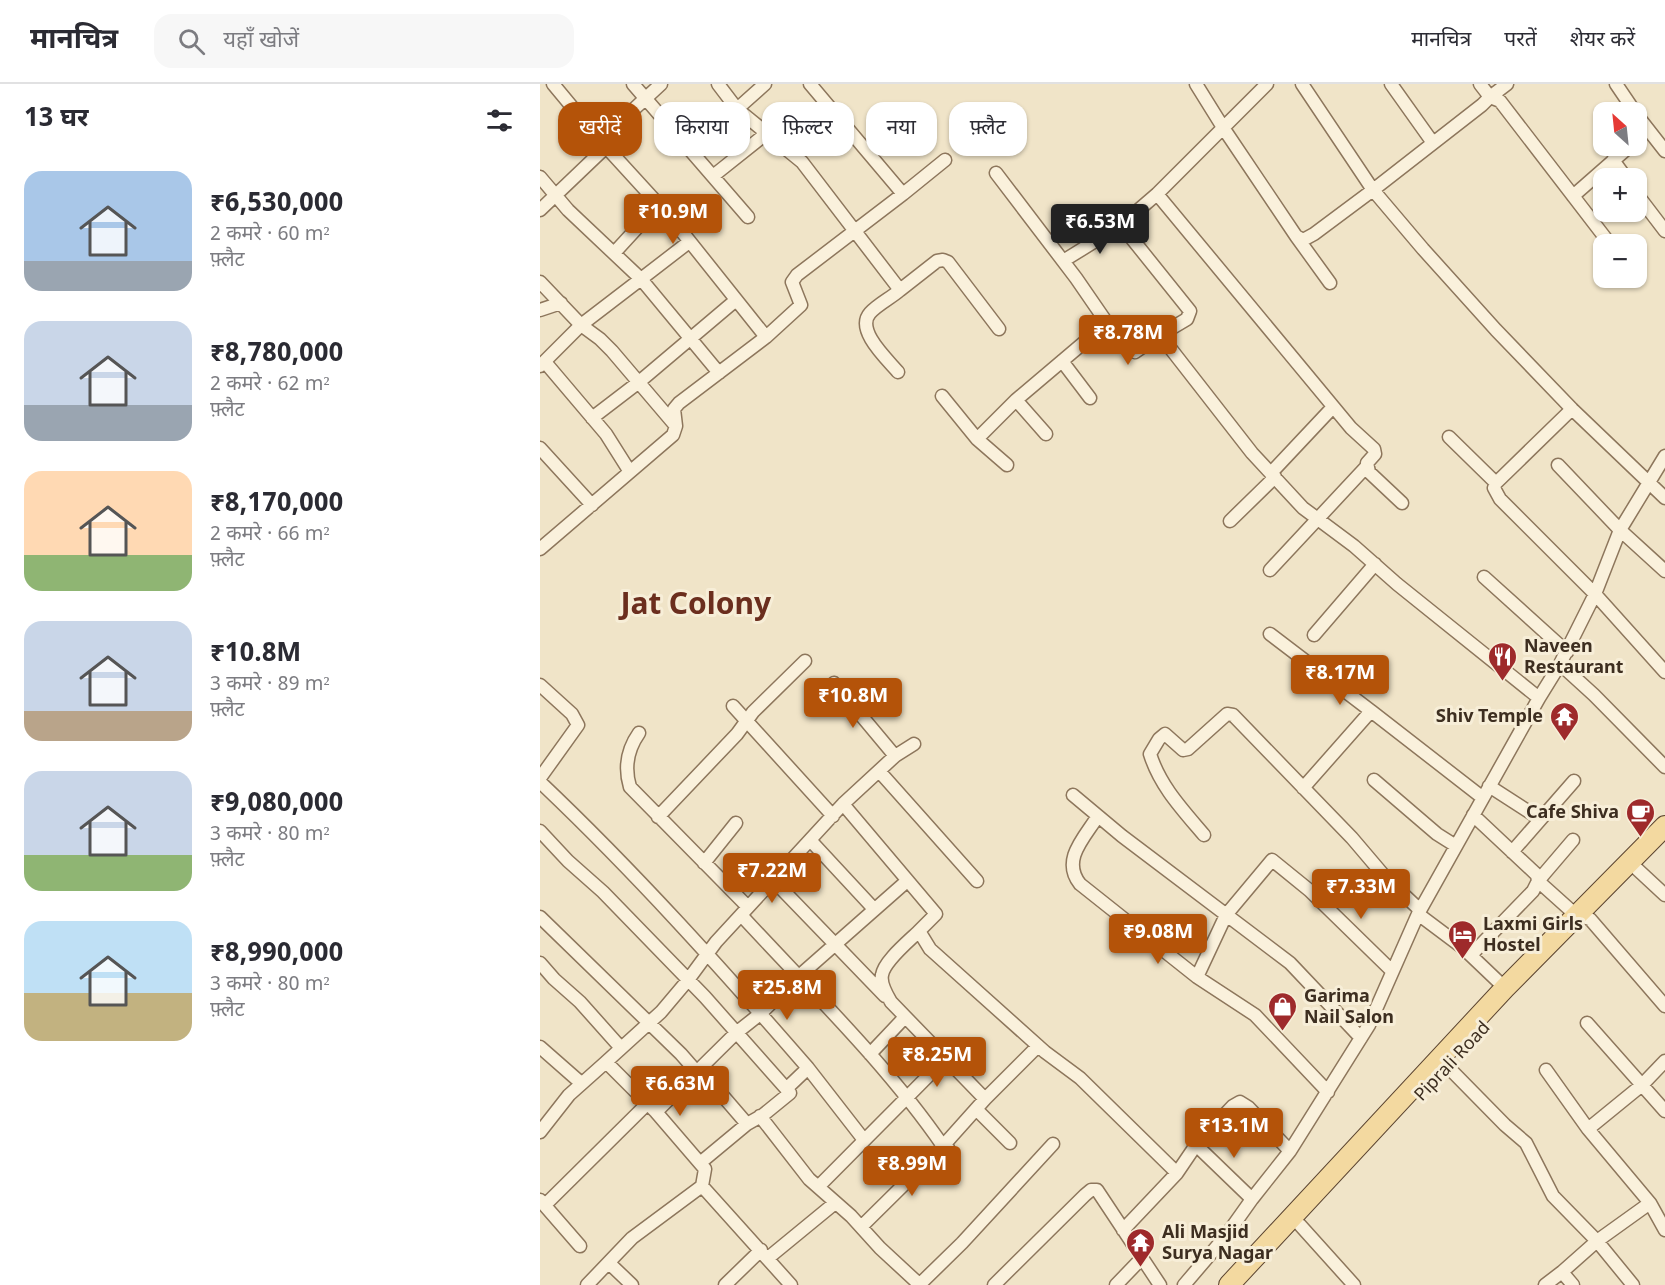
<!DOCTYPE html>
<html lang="hi">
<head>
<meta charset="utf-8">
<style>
  body { margin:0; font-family:Georgia,"Noto Sans Devanagari",serif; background:#f7f7f7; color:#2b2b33; height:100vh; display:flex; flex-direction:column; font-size:22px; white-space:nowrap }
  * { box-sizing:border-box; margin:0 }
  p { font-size:20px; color:#7c7c81 }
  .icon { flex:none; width:33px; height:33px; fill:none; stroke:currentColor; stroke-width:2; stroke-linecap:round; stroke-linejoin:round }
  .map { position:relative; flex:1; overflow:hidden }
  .panel { display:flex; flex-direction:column; background:#fff; width:540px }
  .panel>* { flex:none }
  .top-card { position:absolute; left:18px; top:18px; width:570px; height:54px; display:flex; gap:12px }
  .needle { width:39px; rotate:333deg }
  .controls { position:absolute; left:1053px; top:18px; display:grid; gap:12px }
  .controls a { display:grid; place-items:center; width:54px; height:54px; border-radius:12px; background:#fff; box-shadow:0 2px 4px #0004; font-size:30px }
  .price { position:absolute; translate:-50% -51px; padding:0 14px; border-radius:6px; background:#b45309; color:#fff; font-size:20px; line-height:39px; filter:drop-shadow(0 2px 3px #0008) }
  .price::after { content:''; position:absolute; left:50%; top:36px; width:18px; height:14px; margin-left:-9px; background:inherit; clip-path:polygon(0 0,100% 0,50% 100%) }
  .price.on { background:#222; color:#fff }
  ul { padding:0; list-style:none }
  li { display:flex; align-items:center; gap:18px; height:150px; padding:0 24px }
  li span { display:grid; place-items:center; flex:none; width:168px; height:120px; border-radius:18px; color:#555 }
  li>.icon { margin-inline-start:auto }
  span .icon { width:72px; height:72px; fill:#fffc; stroke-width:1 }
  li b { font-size:26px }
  h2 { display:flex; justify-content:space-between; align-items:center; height:72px; padding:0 24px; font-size:26px }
  .pill { padding:0 21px; border-radius:18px; background:#fff; box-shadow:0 2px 4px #0004; font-size:21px; line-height:54px }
  .pill.on { background:#b45309; color:#fff }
  header { display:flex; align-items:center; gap:36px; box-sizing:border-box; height:84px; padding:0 30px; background:#fff; border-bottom:2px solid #e1e1e2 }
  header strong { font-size:28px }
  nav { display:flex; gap:33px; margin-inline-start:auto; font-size:21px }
  .search { width:420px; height:54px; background:#f7f7f7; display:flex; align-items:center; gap:15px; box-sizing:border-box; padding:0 21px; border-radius:18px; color:#7c7c81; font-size:22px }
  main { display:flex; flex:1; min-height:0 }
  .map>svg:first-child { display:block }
</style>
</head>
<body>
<header>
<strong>मानचित्र</strong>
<div class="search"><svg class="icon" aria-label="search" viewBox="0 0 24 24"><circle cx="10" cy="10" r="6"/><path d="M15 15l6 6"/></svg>यहाँ खोजें</div>
<nav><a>मानचित्र</a><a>परतें</a><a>शेयर करें</a></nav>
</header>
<main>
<section class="panel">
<h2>13 घर<svg class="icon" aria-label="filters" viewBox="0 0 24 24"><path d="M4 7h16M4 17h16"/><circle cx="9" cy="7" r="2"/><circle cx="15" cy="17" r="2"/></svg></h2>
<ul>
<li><span style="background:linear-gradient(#a9c7e8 75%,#9aa5b1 0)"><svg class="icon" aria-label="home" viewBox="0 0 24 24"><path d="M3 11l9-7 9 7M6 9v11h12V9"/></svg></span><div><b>₹6,530,000</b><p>2 कमरे · 60 m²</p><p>फ़्लैट</p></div></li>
<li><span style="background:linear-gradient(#c9d6e8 70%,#9aa5b1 0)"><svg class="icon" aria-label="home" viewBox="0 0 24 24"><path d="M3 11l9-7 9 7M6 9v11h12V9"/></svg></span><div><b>₹8,780,000</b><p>2 कमरे · 62 m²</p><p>फ़्लैट</p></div></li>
<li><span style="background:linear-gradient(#ffd9b3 70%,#8fb573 0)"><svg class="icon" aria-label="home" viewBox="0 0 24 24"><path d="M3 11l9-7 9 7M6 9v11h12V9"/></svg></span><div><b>₹8,170,000</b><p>2 कमरे · 66 m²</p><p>फ़्लैट</p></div></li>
<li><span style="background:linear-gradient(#c9d6e8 75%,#b9a48a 0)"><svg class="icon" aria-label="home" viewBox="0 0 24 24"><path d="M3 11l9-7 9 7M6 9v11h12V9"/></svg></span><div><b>₹10.8M</b><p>3 कमरे · 89 m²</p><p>फ़्लैट</p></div></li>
<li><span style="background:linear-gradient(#c9d6e8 70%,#8fb573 0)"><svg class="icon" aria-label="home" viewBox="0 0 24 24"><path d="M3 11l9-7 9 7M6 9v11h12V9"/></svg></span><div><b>₹9,080,000</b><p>3 कमरे · 80 m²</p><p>फ़्लैट</p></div></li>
<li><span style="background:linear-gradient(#bfe0f5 60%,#c2b280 0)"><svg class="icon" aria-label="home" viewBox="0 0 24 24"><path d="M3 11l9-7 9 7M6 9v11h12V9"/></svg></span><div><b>₹8,990,000</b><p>3 कमरे · 80 m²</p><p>फ़्लैट</p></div></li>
</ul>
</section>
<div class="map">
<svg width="1125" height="1201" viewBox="0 0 1125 1201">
  <rect width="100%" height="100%" fill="#f0e4c8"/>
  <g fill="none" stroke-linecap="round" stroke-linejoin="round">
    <defs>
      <path id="street" d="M13 0 57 53 131 134 226 253
        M93 0 208 133
        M178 0 197 25 262 78 360 206C351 214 338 220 330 229 315 246 347 275 358 288
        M270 0 363 110
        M656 0 684 45 756 152 763 156 774 150 833 106 942 21 950 13 940 0
        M727 0 617 110 581 141 650 227 647 235 620 251 712 369 763 424 814 462 857 500 999 614
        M762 0 833 106 883 165 956 246 1032 325 1125 414
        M851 0 893 59
        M967 0 950 13 960 17 1070 160
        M1076 0 1095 28
        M197 25 225 0
        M1096 30 1125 67
        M57 53 93 26 121 0
        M1073 76 1086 94
        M173 92 227 49
        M0 93 28 126 101 195 149 158
        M1096 109 1125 147
        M617 110 811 344 834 365 835 370 827 379 829 388 862 419
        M1033 112 1090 62
        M0 126 66 63
        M756 152 790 199
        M75 168 119 120
        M523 177 581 141
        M0 198 41 241 60 255 72 267 135 341
        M360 206 397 177 403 176 408 178 459 245
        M0 226 21 219
        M567 239 595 268 620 251
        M522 277 550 314
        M5 278 66 350 90 388
        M0 282 41 241 101 195 179 289
        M402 312 437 355 467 381
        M476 316 506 350
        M1032 325 956 399 954 404 960 415 1055 510 1125 588
        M52 334 99 298 196 216
        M909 353 956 399
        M437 355 476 316 567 239 536 194 456 89
        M0 364 52 421
        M1018 381 1080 446 1125 487
        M731 389 793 323
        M690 437 735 393
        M0 465 133 351 136 342 134 325 139 319 226 253 261 221 252 198 257 191 363 110 405 76
        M730 486 826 383
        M944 493 1027 568
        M730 550 831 627 763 704
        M774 551 835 480
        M1020 580 1054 611 1125 683
        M294 599 355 672
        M0 601 32 630 38 641 0 694
        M193 622 293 732
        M831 627 943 714
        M99 649C87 666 84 683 90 703L208 823
        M339 687 437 797
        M834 696 897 750 916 762
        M0 698C95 788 182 885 268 984L246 1005
        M949 702 1000 735
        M533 711 582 752 750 879 821 954
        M303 720 355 672 374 660
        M558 732C544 754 521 776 540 800L657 893 715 931 788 1008
        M118 733 197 650 213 628 265 577
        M0 747 28 777 63 808 165 913 250 1009 223 1031 207 1040 160 1079
        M664 751C642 725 620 702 610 670L619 655 625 650 643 666 648 665 687 630 693 631 812 754 846 794 880 826
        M270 756 334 825
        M1033 756 998 797 1037 832 1050 835 1125 922
        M972 768 1034 697
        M164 779 196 739
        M1097 785 1125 811
        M233 796 345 912
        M878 830 922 863 965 904
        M201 831C270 906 345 978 403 1062L408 1064
        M0 833 141 970 162 994 176 1004 207 1040
        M931 871 993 807 998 797 997 791 933 731
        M0 879 14 895 40 918 81 964
        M657 893 686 831 732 776 769 806 852 887
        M1047 939 1125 1027
        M0 963 41 999
        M330 970 365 933
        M66 978 121 928 148 896 176 858 303 720 396 830 379 847 390 865 505 968 540 994 637 1089
        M907 982 965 1041 986 1059 1013 1112 1057 1157 1093 1201
        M268 984 324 1056
        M1006 986 1048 1045 1110 1119 1125 1146
        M445 1015 498 962
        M436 1025 470 1059
        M116 1028 196 949 220 930 258 893 367 797
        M220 1032 269 1095 311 1132 340 1164 380 1201
        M1048 1045 1102 1001 1125 977
        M0 1048 29 1011 66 978 116 1028 165 1085 162 1102 92 1154 47 1201
        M656 1061 693 1022 700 1018 708 1023 750 1067
        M162 1102 251 1201
        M278 1103 406 974
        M712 1115 750 1067 829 941 878 830 999 614 1020 580 1055 510 1080 446 1125 372
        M0 1116 40 1162
        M5 1121 107 1020
        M760 1141 814 1201
        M321 1143 403 1062 445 1015 351 918C347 911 340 900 342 891 344 877 369 857 379 847
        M583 1146 637 1089 656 1061 712 1115 685 1153 644 1201
        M228 1174 295 1119
        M69 1179 92 1201
        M1022 1188 1033 1201
        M185 1201 221 1166
        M379 1201 422 1159 513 1060
        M454 1201 545 1111 551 1106H557L620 1201
        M576 1201 602 1174
        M1005 1201 1022 1188 1057 1157 1110 1119"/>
      <path id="primary" d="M689 1201 965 904 1125 742"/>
    </defs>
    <use href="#street" stroke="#8d765c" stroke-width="15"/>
    <use href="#primary" stroke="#5b4430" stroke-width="22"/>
    <use href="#street" stroke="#faf1dc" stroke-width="12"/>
    <use href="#primary" stroke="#f3d9a0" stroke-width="20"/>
  </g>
  <defs>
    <symbol id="restaurant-pin" viewBox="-11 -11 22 30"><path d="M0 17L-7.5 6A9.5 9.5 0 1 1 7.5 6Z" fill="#9e2a2b" stroke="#f7eed8"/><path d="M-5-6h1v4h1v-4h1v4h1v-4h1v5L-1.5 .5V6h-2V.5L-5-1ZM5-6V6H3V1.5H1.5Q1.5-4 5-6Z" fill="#fff"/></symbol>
    <symbol id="temple-pin" viewBox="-11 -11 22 30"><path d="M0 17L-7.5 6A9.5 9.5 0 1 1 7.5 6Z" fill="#9e2a2b" stroke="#f7eed8"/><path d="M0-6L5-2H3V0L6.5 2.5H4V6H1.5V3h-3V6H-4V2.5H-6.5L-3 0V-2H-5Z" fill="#fff"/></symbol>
    <symbol id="cafe-pin" viewBox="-11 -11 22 30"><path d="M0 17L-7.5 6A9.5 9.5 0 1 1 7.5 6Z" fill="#9e2a2b" stroke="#f7eed8"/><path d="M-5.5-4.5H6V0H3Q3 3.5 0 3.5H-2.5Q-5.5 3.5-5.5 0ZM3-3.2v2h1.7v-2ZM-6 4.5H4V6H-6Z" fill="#fff"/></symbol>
    <symbol id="hotel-pin" viewBox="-11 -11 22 30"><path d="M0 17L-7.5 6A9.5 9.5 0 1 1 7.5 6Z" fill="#9e2a2b" stroke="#f7eed8"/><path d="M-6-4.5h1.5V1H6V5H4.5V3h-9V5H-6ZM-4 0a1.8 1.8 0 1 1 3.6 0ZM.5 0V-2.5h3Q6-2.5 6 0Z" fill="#fff"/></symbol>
    <symbol id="shop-pin" viewBox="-11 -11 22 30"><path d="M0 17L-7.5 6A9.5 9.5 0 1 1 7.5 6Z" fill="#9e2a2b" stroke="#f7eed8"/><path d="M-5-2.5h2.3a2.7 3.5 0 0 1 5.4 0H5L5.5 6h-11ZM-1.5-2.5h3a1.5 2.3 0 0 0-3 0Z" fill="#fff"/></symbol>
  </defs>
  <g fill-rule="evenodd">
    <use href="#restaurant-pin" x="946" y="556" width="33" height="45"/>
    <use href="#temple-pin" x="1008" y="616" width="33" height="45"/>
    <use href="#cafe-pin" x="1084" y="712" width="33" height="45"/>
    <use href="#hotel-pin" x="906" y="834" width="33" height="45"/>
    <use href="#shop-pin" x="726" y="906" width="33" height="45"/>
    <use href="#temple-pin" x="584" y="1142" width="33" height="45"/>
  </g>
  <g text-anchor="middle" stroke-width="6" stroke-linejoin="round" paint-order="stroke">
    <g font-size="18" font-weight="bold" fill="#3d2e20" stroke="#f7eed8" text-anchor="start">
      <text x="984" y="568">Naveen<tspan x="984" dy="21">Restaurant</tspan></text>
      <text x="1003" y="638" text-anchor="end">Shiv Temple</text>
      <text x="1079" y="734" text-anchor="end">Cafe Shiva</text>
      <text x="943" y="846">Laxmi Girls<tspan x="943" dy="21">Hostel</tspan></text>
      <text x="764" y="918">Garima<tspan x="764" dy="21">Nail Salon</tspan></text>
      <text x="622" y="1154">Ali Masjid<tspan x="622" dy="21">Surya Nagar</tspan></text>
    </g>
    <g font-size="18" fill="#3d2e20" stroke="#f7eed8">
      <text transform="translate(912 977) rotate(-47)" y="6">Piprali Road</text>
    </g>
    <g font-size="30" font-weight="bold" fill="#6b2e1e" stroke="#f7eed8">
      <text x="156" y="530">Jat Colony</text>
    </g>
  </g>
</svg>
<div class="controls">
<a><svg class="needle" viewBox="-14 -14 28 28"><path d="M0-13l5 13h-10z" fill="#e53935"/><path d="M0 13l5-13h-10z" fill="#7c7c81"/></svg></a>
<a>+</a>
<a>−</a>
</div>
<b class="price" style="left:133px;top:161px">₹10.9M</b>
<b class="price on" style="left:560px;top:171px">₹6.53M</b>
<b class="price" style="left:588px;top:282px">₹8.78M</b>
<b class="price" style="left:800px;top:622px">₹8.17M</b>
<b class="price" style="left:313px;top:645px">₹10.8M</b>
<b class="price" style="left:232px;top:820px">₹7.22M</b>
<b class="price" style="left:821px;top:836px">₹7.33M</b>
<b class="price" style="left:618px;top:881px">₹9.08M</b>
<b class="price" style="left:247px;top:937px">₹25.8M</b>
<b class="price" style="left:397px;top:1004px">₹8.25M</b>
<b class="price" style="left:140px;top:1033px">₹6.63M</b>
<b class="price" style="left:694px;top:1075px">₹13.1M</b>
<b class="price" style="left:372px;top:1113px">₹8.99M</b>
<div class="top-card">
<a class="pill on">खरीदें</a>
<a class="pill">किराया</a>
<a class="pill">फ़िल्टर</a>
<a class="pill">नया</a>
<a class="pill">फ़्लैट</a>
</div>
</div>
</main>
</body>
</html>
